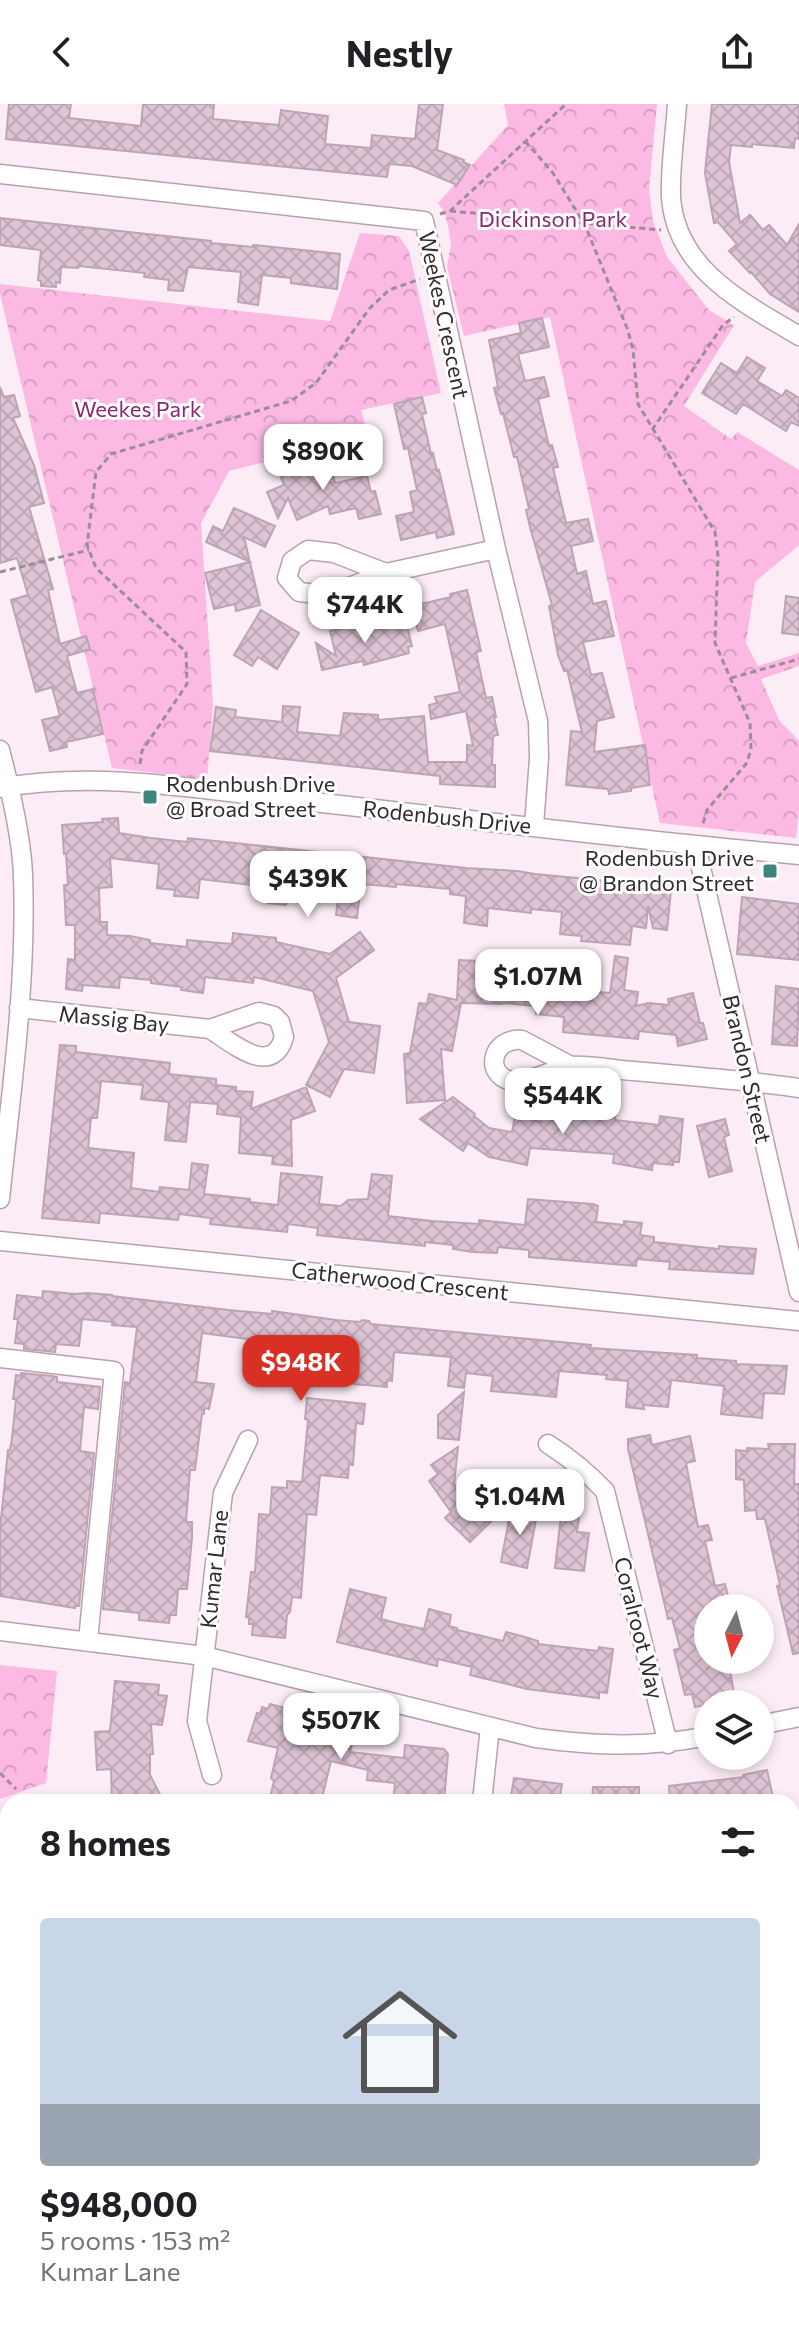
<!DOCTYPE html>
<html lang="en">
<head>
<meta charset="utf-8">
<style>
  body { margin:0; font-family:Commissioner,sans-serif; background:#f6f6f6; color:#202124; height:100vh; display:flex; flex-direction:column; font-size:30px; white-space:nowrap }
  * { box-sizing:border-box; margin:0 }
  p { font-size:26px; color:#757577 }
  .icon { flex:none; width:44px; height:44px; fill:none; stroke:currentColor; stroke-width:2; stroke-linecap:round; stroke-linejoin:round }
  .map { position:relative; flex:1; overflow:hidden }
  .panel { position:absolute; left:0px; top:1690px; width:800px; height:538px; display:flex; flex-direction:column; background:#fff; border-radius:24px 24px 0 0; box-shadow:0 4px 12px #0003 }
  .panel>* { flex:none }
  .needle { width:52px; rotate:186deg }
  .controls { position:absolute; left:694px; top:1490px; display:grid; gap:16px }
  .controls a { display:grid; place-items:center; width:80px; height:80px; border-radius:50%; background:#fff; box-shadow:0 4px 12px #0003; font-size:40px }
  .price { position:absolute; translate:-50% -68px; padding:0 18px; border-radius:16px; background:#fff; color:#222; font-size:26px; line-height:52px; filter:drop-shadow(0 2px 4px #0008) }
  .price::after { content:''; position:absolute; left:50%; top:48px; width:24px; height:18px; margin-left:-12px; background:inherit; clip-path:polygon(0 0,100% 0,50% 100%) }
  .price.current { background:#d93025; color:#fff }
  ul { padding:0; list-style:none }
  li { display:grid; align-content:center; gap:16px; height:424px; padding:0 40px }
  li+li { border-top:2px solid #e0e0e0 }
  li span { display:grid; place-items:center; height:248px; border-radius:8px; color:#555 }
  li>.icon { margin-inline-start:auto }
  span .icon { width:144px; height:144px; fill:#fffc; stroke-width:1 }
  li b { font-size:34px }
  h2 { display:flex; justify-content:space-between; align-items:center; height:96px; padding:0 40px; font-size:34px }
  header { display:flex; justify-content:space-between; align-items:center; height:104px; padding:0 40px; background:#fff; font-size:36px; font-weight:700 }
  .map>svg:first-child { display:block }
</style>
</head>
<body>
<header><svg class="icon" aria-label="back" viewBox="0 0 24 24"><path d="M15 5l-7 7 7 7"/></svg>Nestly<svg class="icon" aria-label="share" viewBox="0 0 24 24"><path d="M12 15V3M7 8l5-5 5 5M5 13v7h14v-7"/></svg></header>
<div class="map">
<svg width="799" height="2227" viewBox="0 0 799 2227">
  <defs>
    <pattern id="forest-crowns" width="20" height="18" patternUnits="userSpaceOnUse" patternTransform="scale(2)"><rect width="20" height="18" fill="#fcb9e4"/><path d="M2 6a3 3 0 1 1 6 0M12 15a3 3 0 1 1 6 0" fill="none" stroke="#d89fc4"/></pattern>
    <pattern id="building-cross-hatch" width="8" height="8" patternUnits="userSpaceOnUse" patternTransform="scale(2)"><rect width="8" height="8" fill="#dec4d4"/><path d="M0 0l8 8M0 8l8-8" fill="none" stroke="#bfa8b6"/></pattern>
  </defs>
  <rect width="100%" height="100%" fill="#fcecf6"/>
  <path fill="url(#forest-crowns)" d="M504 0H657L649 85 653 117 667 153 709 206 734 221 684 302 731 335 737 328 799 366V441L755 478 746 539 758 562 799 549V562L761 575 779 616 799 637V709L796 734 660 719 550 213 464 232 447 163 451 140 448 121 444 108 438 99 508 21Z
    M360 129 399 132 409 147 441 289 361 306 368 332 229 367 201 419 213 601 207 675 112 664 0 190V180L330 217Z
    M0 1561 57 1567 46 1679 0 1695Z"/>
  <path fill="url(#building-cross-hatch)" stroke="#bda4b3" stroke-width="2" d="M9 0H71L69 14 141 22 143 0H214L213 15 279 21 281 6 328 12 325 40 371 44 372 31 415 35 419 0H443L437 46 464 56 463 58 470 61 457 81 412 62 389 60 387 73 6 35Z
    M712 0H799V35L795 34 794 44 752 40V43L731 41 729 58 740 119 750 111 763 126 769 121 787 141 799 120V208L770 190 751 168 750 169 729 147 737 140 718 118 714 119 705 69Z
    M0 114 211 137V139L253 143V141L340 150 337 185 291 179V174L262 171 258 201 238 198 241 168 188 163 183 187 168 186 169 176 144 173 145 169 79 162 78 164 61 163 60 179 56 178V183L41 182V177L38 176 41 146 0 141Z
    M542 214 549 243 518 250 525 277 544 273 549 292 538 295 549 342 552 341 558 363 553 364 566 419 588 415 593 437 571 442 577 470 586 467 593 500 606 497 614 532 583 538 591 571 602 569 614 613 597 617 594 648 645 641 650 681 631 684V687L609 690 608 685 566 681 571 627 582 628 567 566 564 567 558 551 549 502 552 501 530 423 526 406 529 405 517 353H514L503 309 501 310 494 284 498 283 489 236 521 229 519 219Z
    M747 253 765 264 757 277 782 292 786 286 799 294V322L791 318 786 327 743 300 736 310 702 289 721 259 737 269Z
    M0 283 4 293 14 291 20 312 13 314 34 361 44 399 29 403 53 485 48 486 60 540 86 532 90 545 67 552 77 589 93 585 103 630 66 638 67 643 50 647 42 616 60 612 52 583 36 588 11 496 28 491 17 454 0 459Z
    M422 293 426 309 422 310 431 350 433 349 437 367 439 366 454 430 437 434 436 428 401 436 396 412 414 408 410 388 417 386 408 344 404 345 394 300Z
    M328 352 335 379 367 372 371 388 375 387 381 410 359 415 356 404 330 410 328 402 297 416 288 394 278 414 267 388 284 381 280 371 313 355Z
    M234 404 275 422 265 443 244 433 260 501 236 507 235 500 214 505 205 469 250 458 206 438 213 422 223 427Z
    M467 486 481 547 476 548 486 594 492 593 496 613H494L498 631 493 632 492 661H495V683L440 680V672L210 647 216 603 236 606 235 613 282 618 283 602 300 603 297 628 340 632 344 609 378 611V616L424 612 428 658H467V641L473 642 466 607 431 615 429 601 437 599 435 593 460 588 445 520 418 527 412 502 451 493 450 490Z
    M786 492 799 494V531L782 529Z
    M261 506 299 529 277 565 258 553 252 562 234 551Z
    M377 516 379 525 406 518 412 542 408 543 409 549 364 561 363 557 322 566 316 539 336 552 330 527Z
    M118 714 119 729 151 734 187 738 188 734 466 764 517 767 535 770 629 779V783L671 787 667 826 653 824 648 802 646 824 632 822 630 841 581 837 582 832 560 830 562 808 531 805V809L488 804 487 822 464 819 466 792 450 790V785L396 780V783L361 780 357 814 336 811 339 788 288 782 286 801 268 799 269 783 200 775 198 794 177 792H174L175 786 157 784 159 760 110 754 112 783 99 784 100 818H107V831L130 832 150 836V839L187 843V836L232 840 233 829 276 834V838L330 850 360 828 374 846 336 874 349 918 380 922 374 969 344 965 330 993 306 981 329 938 313 887 254 873 253 879 205 873 203 889 181 886 182 883 151 879V876L120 873 119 884 83 881 82 887 66 885 68 855 75 856V821H66L64 781H68L66 750H64L62 721 103 718 102 715Z
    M742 793 799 800V856L737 850Z
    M615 852 628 854 624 886 638 888 636 902 649 899 669 901 668 895 693 889 700 919H703L707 935 678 942 676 931 639 927 638 935 563 928 564 913 536 910V902L502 899V900L461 899 452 947 441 945 445 996 407 999 404 950 410 949 419 899 427 900 429 890 457 896 459 856 504 858 503 874 541 878 542 870 562 872 561 885 610 889Z
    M776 882 799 885 797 942 772 940Z
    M60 941 76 942V948L170 959 169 970 216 975V981L236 983V987L253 988 251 1005 306 983 315 1007 291 1016 292 1062 272 1060 273 1052 239 1049 241 1013 217 1010 218 1000 190 998 186 1038 165 1036 169 998 141 995 143 981 101 977 97 1014H91L88 1044 134 1049 131 1084 159 1088 160 1083 189 1086 192 1059 208 1061 204 1090 250 1095V1098L278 1101 281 1069 322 1073 319 1100 341 1102 348 1096 368 1095 372 1070 392 1072 388 1112 432 1117 479 1120V1116L525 1121 528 1095 593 1100 598 1102 596 1118 624 1121V1117L642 1119 640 1131 654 1133V1138L719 1145V1142L756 1145 753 1170 669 1165 670 1158 637 1155 636 1162 529 1153V1146L498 1143 497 1149 473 1148 453 1145V1141L425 1138V1142L317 1131 318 1124 288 1120 287 1128 210 1120 211 1114 179 1110 178 1116 100 1109 99 1119 42 1114Z
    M453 993 475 1010 474 1012 489 1024 512 1028 515 1012 541 1018 542 1014 563 1017 565 1002 616 1008 615 1016 659 1021 660 1012 683 1015 679 1058H673V1061L653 1059 652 1066 613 1059 614 1050 530 1044 527 1061 489 1053 468 1039 463 1047 420 1015Z
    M725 1015 729 1031 724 1033 732 1067 709 1073 697 1022Z
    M43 1187 75 1190 87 1189 112 1191V1192L228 1206 272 1210V1207L336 1216 360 1218 362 1216 369 1217 371 1220 591 1241 590 1244 697 1251V1254L736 1257V1260L787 1262 784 1290 764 1289 762 1314 721 1310 724 1282 671 1276 668 1303 643 1301 644 1305 626 1303 628 1277 606 1275 607 1271 559 1267 556 1293 491 1287 493 1272 466 1269 464 1284 448 1282 451 1253 394 1248 392 1277 387 1276V1283L354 1280 357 1255 319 1251 320 1238 291 1235 290 1240H284L202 1229 196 1278 214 1280 209 1305 204 1304V1310H202L195 1366H190L186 1418H192V1434L187 1485H178L176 1511H170L169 1519 139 1516V1509L103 1505 125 1278 130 1279 137 1223 112 1221 113 1218 82 1215 79 1242 56 1240 55 1248 24 1245V1240L15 1239 18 1215H14L17 1191 42 1194Z
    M21 1269 52 1272 57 1273V1278L100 1283 98 1305 84 1303 80 1347 94 1349 79 1502H75V1504L0 1492V1424L3 1396 8 1346H10L12 1334 16 1295H13L16 1271 21 1272Z
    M464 1288 459 1336 438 1334V1311Z
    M307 1294 365 1300 363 1320 356 1319 353 1361 349 1360 348 1374 320 1371 316 1411 307 1410 301 1494 292 1493 290 1508 287 1511 285 1534 252 1531 253 1520H249V1514L246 1513 251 1468H255L259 1410 270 1411 272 1383 287 1384V1377L302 1378 308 1316 305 1315Z
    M650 1331 652 1341 690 1332 695 1357 686 1359 698 1423 708 1421 712 1436 705 1437 715 1482 725 1480 731 1504H708V1556H728L735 1594 695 1603 692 1590 685 1591 674 1546 680 1544 672 1514 668 1515 628 1345V1335Z
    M768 1340H795L794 1380H799V1549L793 1550 777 1482 780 1481 765 1415H757L756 1406 745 1407 744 1376 736 1375V1346L747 1347V1344L769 1345Z
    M458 1343 454 1381 486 1384 505 1404 470 1438 445 1414 451 1408 429 1377 438 1370 431 1361Z
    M518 1401 538 1405 527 1464 501 1458 510 1410 515 1415Z
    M561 1412 579 1414 577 1428 589 1429 584 1467 555 1464Z
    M350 1485 386 1494 381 1515 400 1520 424 1525 429 1505 451 1511 449 1522 457 1524V1526L503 1537 506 1528 525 1533 538 1537V1540L598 1547 599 1543 613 1545 607 1589 599 1588V1594L527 1585 470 1571 472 1563 438 1555 437 1562 337 1538Z
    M115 1577 159 1581 158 1591 167 1592 162 1621 151 1620 153 1650H150V1671L164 1698H112L111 1665 97 1666 95 1628 110 1627Z
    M270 1600 309 1610 306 1620 349 1630 347 1639 352 1640 350 1648 404 1654 405 1641 444 1645 448 1650 444 1698H393L395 1679 367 1676 368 1666 331 1657 321 1698H269L274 1677 271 1674 278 1644 248 1637 257 1609 260 1610 262 1603 268 1605Z
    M767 1666 774 1698H670L669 1682 744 1673 743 1671Z
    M514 1674 562 1680 559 1698H510Z
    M593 1683H639V1698H592Z"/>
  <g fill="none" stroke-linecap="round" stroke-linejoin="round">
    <defs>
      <path id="minor" d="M677 0C675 31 670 62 671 93 676 166 744 199 799 232
        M0 70 424 117 496 445 538 617 539 654 534 722
        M386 469 334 449 308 446 292 457 287 474 299 488 328 491 386 469 496 445
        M0 646C10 684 22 734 23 772 27 880 11 988 0 1095
        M0 684C100 666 203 686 303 697 468 715 633 736 799 751
        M696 742 799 1188
        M19 904 210 925 259 908 274 912 280 918 284 933C272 975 231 938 210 925
        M571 962 522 936C492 933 483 970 511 977 527 981 554 964 571 962 588 960 614 966 633 967 688 972 744 976 799 984
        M0 1137 799 1217
        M0 1254 114 1267 88 1537
        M548 1340C570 1354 587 1368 605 1387L668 1640
        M0 1527 204 1552 536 1634C597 1642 648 1644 708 1632
        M760 1621 799 1613
        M212 1671 197 1617 223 1389 248 1336
        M482 1698 490 1623"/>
    </defs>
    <use href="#minor" stroke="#b9a0b0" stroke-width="21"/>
    <path stroke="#9a8d95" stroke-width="3" stroke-dasharray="6 4" stroke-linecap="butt" d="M525 37 553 69 585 121 627 224 633 245 638 300 715 428 718 452 715 539 750 619 751 646 746 660 707 706 702 723
      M450 107 661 126
      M440 110 450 107 566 0
      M652 326 723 221 734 213
      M0 468 89 446
      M731 574 799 555
      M140 660 142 647 187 580 186 548 96 464 87 441 96 368 111 350 291 297 316 279 369 205 389 186 420 175
      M0 1669 16 1685"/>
    <use href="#minor" stroke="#fff" stroke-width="18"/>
  </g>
  <g fill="#3e8581" stroke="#fff" stroke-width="3">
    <rect x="142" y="685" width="16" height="16" rx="4"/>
    <rect x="762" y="759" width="16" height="16" rx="4"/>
  </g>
  <g text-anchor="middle" stroke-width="6" stroke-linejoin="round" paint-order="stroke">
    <g font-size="22" fill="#88286e" stroke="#fff">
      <text x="553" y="123">Dickinson Park</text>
      <text x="138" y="313">Weekes Park</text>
    </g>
    <g font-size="22" fill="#33292f" stroke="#fff">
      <text transform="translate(444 211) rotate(78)" y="8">Weekes Crescent</text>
      <text transform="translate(447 713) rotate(6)" y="8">Rodenbush Drive</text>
      <text transform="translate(114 915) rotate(6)" y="8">Massig Bay</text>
      <text transform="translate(747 965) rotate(77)" y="8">Brandon Street</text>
      <text transform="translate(400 1177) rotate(6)" y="8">Catherwood Crescent</text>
      <text transform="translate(214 1465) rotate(-84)" y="8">Kumar Lane</text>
      <text transform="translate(639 1524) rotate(76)" y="8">Coralroot Way</text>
    </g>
    <g font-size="22" fill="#33292f" stroke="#fff" text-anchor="start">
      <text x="166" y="688">Rodenbush Drive<tspan x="166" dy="25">@ Broad Street</tspan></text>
      <text x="754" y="762" text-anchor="end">Rodenbush Drive<tspan x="754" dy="25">@ Brandon Street</tspan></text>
    </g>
  </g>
</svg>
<div class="controls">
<a><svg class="needle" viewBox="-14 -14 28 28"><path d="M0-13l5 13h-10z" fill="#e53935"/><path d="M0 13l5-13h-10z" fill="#757577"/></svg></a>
<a><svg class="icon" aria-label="layers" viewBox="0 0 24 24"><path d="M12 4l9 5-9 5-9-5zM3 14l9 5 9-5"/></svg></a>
</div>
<b class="price" style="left:323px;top:388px">$890K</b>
<b class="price" style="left:365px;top:541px">$744K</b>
<b class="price" style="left:308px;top:815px">$439K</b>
<b class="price" style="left:538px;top:913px">$1.07M</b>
<b class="price" style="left:563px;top:1032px">$544K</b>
<b class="price current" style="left:301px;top:1299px">$948K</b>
<b class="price" style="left:520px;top:1433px">$1.04M</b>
<b class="price" style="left:341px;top:1657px">$507K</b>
<section class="panel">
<h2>8 homes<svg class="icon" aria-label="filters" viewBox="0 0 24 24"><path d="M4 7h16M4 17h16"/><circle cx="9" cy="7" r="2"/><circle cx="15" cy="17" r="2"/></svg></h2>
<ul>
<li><span style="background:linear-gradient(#c9d6e8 75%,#9aa5b1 0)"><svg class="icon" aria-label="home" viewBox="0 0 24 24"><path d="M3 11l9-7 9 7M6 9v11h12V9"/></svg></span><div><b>$948,000</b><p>5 rooms · 153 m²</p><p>Kumar Lane</p></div></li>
</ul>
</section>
</div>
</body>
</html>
